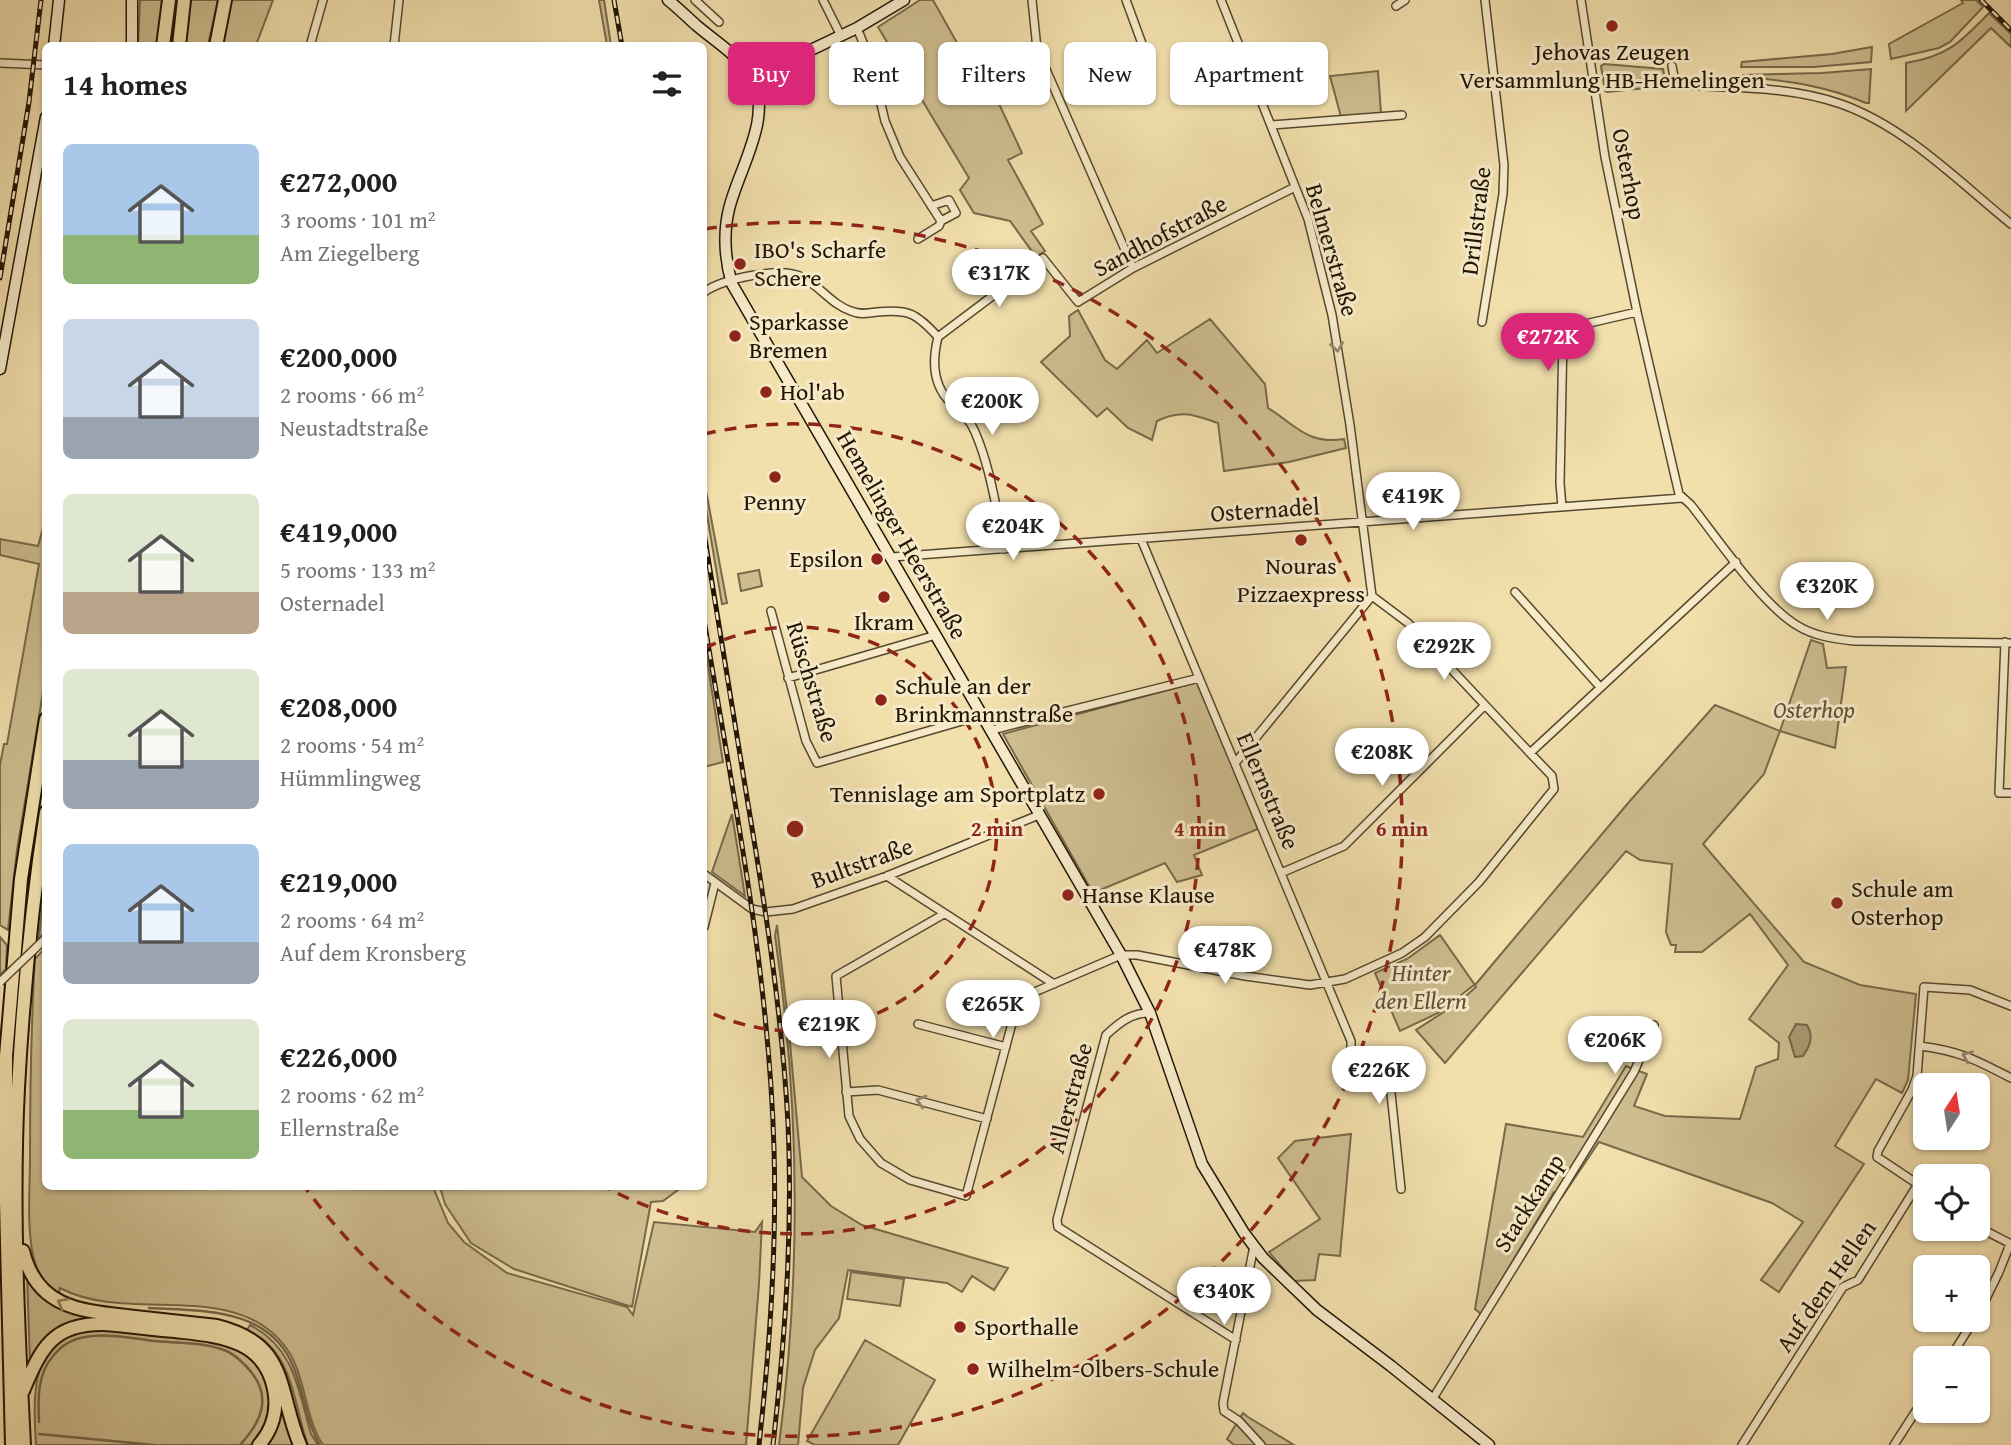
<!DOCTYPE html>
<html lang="en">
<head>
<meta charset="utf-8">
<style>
  body { margin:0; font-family:"Gentium Book Plus",serif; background:#f2f2f2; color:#202124; height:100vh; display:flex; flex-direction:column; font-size:26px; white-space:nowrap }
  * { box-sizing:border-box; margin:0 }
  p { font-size:23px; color:#757577 }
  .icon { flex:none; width:38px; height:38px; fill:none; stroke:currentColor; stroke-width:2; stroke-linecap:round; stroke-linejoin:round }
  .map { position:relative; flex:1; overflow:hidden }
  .sheet { position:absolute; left:42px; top:42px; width:665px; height:1148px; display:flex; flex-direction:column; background:#fff; border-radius:10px; box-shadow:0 2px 5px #0004 }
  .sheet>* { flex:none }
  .hud { position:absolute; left:728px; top:42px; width:665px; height:63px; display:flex; gap:14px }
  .needle { width:46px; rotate:12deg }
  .fabs { position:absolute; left:1913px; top:1073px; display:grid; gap:14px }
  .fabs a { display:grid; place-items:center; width:77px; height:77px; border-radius:10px; background:#fff; box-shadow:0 2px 5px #0004; font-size:35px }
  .price { position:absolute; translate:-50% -60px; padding:0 16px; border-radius:24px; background:#fff; color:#222; font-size:23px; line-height:46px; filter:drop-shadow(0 2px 4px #0008) }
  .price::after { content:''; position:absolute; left:50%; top:42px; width:21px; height:16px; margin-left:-10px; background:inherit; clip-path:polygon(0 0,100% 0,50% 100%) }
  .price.selected { background:#db2777; color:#fff }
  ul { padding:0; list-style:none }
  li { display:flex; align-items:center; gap:21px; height:175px; padding:0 21px }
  li span { display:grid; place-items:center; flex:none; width:196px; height:140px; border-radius:10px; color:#555 }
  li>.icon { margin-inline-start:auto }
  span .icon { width:84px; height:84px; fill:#fffc; stroke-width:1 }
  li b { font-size:30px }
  h2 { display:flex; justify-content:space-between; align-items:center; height:84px; padding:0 21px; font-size:30px }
  .tag { padding:0 24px; border-radius:10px; background:#fff; box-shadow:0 2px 5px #0004; font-size:24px; line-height:63px }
  .tag.selected { background:#db2777; color:#fff }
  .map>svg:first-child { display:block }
</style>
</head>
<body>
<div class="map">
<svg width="2011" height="1445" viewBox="0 0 2011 1445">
  <rect width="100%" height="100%" fill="#f1dfac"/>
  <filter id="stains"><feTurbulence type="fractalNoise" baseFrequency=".00286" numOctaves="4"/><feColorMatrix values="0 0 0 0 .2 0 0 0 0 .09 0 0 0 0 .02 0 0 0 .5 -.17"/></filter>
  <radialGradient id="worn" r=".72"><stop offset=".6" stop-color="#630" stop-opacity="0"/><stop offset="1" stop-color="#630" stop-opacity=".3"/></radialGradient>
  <path fill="#cebd8f" stroke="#78694a" stroke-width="2" d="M140 0H164L159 45 138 46Z
    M191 0H218L208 45 185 46Z
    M230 0H273L256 45 221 46Z
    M599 0H604L611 45H607Z
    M920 0H933L975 75 985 74 1022 153 1008 160 1043 224 1031 231 1045 251 1036 257 1010 221 974 213 960 190 969 178 878 27Z
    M1961 0H1976L1983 7 1950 42 1939 48 1891 59 1889 44 1963 3Z
    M1989 13 2011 34V47L1991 28 1906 111V63C1948 56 1961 42 1989 13Z
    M1872 47 1871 62 1814 67H1741L1742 62 1832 54Z
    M1604 64 1663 69 1665 80 1657 87 1607 92 1605 91 1601 66Z
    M1871 69 1869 103H1866C1826 86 1786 80 1742 77L1743 75 1822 73Z
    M1378 71 1381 113 1341 117 1330 76Z
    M1078 310 1105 360 1117 369 1147 340 1157 353 1210 319 1265 384 1268 408C1297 426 1308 445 1344 439L1346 448 1289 462 1224 471 1218 423C1194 415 1182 409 1157 421L1152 440 1128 428 1107 408 1097 417 1041 362 1070 336 1069 316Z
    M704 480 727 603 722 604 704 497Z
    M45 521V680L17 850 8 930 0 925V765L4 744H7L39 564 0 555V539L38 546Z
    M759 570 762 586 741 591 738 574Z
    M704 640 723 762 704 767Z
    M1811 640 1823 644 1827 668 1846 667 1835 748 1780 731 1764 774 1703 844 1804 962 1860 985 1916 994 1908 1080 1902 1093 1876 1079 1835 1146 1864 1164 1779 1292 1761 1280 1803 1222 1772 1203 1599 1142 1562 1197 1554 1192 1481 1314 1475 1309 1506 1124 1583 1137 1626 1066 1647 1074 1634 1106 1665 1116 1740 1119 1756 1067 1778 1059 1779 1043 1749 1019 1788 965 1750 914 1702 952H1675L1676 945H1671L1666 932 1672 864 1640 860 1626 851 1445 1063 1416 1030 1459 1002 1476 987 1474 985 1438 1013 1400 1031 1375 973 1407 959 1440 935 1475 985 1629 802 1715 705 1780 731Z
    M1198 682 1258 829 1194 855 1202 875 1177 882 1165 863 1093 893 1003 734Z
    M732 814 745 896 712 872Z
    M45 879V932L39 938Z
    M777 925 788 1020 802 1177 831 1206 862 1225 1008 1268 994 1290 972 1276 962 1292 947 1283 848 1270 839 1318 815 1350 803 1388 798 1445H779C801 1276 800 1105 775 936Z
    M0 937 7 945 6 969 0 975Z
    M45 948 46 1186 433 1187 448 1223 464 1242 507 1273 627 1307 633 1315 654 1222 755 1232 762 1222 759 1284 746 1445H323C303 1415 307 1374 284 1345 232 1279 127 1324 60 1288L59 1293C43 1284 35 1268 32 1250 27 1220 30 1188 30 1158 30 1092 31 1026 35 959Z
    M1351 1134 1340 1256 1319 1254 1315 1280 1294 1281 1269 1252 1320 1219 1278 1158 1295 1141Z
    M440 1187V1186L682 1187 663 1201 651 1202 632 1307 514 1269 471 1243 445 1204Z
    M851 1272 904 1279 900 1306 847 1299Z
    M27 1275 99 1317 83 1320 30 1361Z
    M250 1325C295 1348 298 1390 311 1434L318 1445H308C295 1411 295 1368 266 1342 261 1337 253 1333 247 1330Z
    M108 1329C146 1333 203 1334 237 1348 253 1355 266 1374 269 1391 272 1412 266 1429 251 1445H36C34 1407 28 1348 75 1332 84 1329 98 1330 108 1329Z
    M865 1340 935 1380 898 1445H815L807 1441Z
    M281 1399 296 1445H266Z
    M1243 1413 1248 1417 1294 1445H1234L1227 1439Z"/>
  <path fill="#aa9a73" stroke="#736547" stroke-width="2" d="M1796 1024 1807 1025C1814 1037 1810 1046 1803 1056L1795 1057 1789 1037Z"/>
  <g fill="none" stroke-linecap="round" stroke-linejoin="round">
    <path stroke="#736547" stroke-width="2.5" d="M149 1308C203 1311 270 1307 294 1368 304 1393 306 1422 320 1445
      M39 1422C38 1400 37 1374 53 1356 61 1346 72 1339 85 1337 107 1333 132 1338 154 1341 176 1343 203 1342 224 1350 233 1353 239 1359 245 1365 273 1393 264 1419 240 1445
      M39 1434 154 1445"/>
    <defs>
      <path id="street" d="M695 0 719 22
        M823 0 841 36
        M1032 0 1037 49 1133 268
        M1126 0 1148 60
        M1221 0 1308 219 1332 315 1350 425 1372 596 1236 762
        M1581 0 1605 157 1637 312 1679 494 1691 505C1717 538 1763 606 1798 626 1814 636 1835 639 1854 641L2011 643
        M1396 6 1405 0
        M857 28 871 62 885 121 900 157 941 221 956 213 949 200 931 206
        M310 46 323 0
        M394 46 399 0
        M0 63 46 65
        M1672 66 1674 77 1682 85C1735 88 1791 86 1841 104 1906 127 1959 182 2011 224
        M1272 125 1402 115
        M918 239 939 226 941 221
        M704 292C723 279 780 266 802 277 820 286 832 305 851 311 860 315 868 313 877 312 909 309 916 313 938 337
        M1482 322 1503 194 1504 165 1485 0
        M938 337 1043 258 1078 302 1133 268 1295 187
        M938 337C932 361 932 385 951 403 961 412 970 419 975 432 991 469 996 510 1005 549
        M1562 507 1560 483 1563 336 1568 328 1637 312
        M1141 539 1351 1041V1060L1390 1084 1401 1189
        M892 557 1682 498
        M1515 592 1600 687
        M1372 596 1408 623 1530 753
        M771 611 806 741 817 763 983 715
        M2005 642 1999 793H2011
        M788 678 936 635
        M992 730 1199 678
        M1281 873 1344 846 1485 705
        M704 874 752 909 766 912 793 909 887 876 1039 815
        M887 876 1054 984
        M944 914 836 976 849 1116 860 1139 881 1163 910 1180 966 1196 1011 1027 1019 1008 1030 994 1121 955H1137L1245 976 1310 985 1345 979 1402 953 1425 937 1479 882 1554 789 1552 776 1530 753 1736 562
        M704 927 715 883
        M1150 1013C1132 1012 1119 1023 1106 1035L1057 1220 1058 1227 1236 1340
        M918 1024 1006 1047
        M1920 1046C1960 1051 1976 1060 2011 1078
        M846 1092 878 1090 987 1119
        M1925 1189 1877 1157 1878 1151 1912 1090 1917 1076 1924 987 1970 990 2011 1006
        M1978 1227 2011 1244
        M1254 1246 1223 1403 1224 1411 1239 1421 1261 1445
        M1978 1315 1999 1272 2010 1244
        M1950 1358 1974 1320
        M1432 1400 1634 1072 1654 1025
        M1742 1445 1843 1287 1858 1280 1918 1184
        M1894 1445 1925 1397"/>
      <path id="secondary" d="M668 0C678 8 687 17 696 25 716 42 737 54 751 76 775 115 738 170 729 209 723 233 725 261 732 284L1121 955 1150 1013 1202 1164 1244 1233 1263 1258 1317 1310 1391 1366 1489 1445
        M54 46 59 0
        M132 46V0
        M752 78 857 28 904 0
        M0 369 46 117"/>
      <path id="highway" d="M163 46 169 0
        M179 46 184 0
        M216 46 225 0
        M23 1251C37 1310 84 1311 135 1317 162 1320 189 1323 217 1326 290 1344 277 1391 300 1445
        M23 1391C41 1348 53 1323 104 1324 128 1326 151 1329 175 1331 217 1336 264 1338 274 1389 278 1409 273 1429 259 1445
        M12 1445 6 1202V1056L21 879 46 719
        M24 1445C18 1329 12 1204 18 1088 23 995 32 903 46 812"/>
    </defs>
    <use href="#street" stroke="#55482e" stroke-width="10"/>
    <use href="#secondary" stroke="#211504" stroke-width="13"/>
    <use href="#highway" stroke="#211504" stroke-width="16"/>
    <use href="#street" stroke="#f6eac9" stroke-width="7"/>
    <use href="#secondary" stroke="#f6eac9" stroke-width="10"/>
    <use href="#highway" stroke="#f1dfac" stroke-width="12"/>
    <defs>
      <path id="rail" d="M614 0 622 46
        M1981 0 2011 30
        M0 278 29 102 41 0
        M704 533C718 623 733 713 748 804 766 910 782 1016 788 1123 793 1231 785 1338 773 1445
        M704 620C733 795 769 971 774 1149 777 1249 770 1346 759 1445"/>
    </defs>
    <use href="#rail" stroke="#211504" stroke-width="5"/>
    <use href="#rail" stroke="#f6eac9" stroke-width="2.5" stroke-dasharray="8" stroke-linecap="butt"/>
    <defs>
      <path id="street-bridge" d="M0 982 46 938"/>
    </defs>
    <use href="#street-bridge" stroke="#55482e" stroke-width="10" stroke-linecap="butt"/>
    <use href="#street-bridge" stroke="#f6eac9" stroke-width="7"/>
  </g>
  <defs><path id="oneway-chevron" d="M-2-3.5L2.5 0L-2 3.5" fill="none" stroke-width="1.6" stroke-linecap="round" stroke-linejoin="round" transform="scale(1.75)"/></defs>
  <g stroke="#968a70">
    <use href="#oneway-chevron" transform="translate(1337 347) rotate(81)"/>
    <use href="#oneway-chevron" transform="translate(1967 1056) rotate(-157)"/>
    <use href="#oneway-chevron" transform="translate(921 1101) rotate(-165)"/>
  </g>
  <use stroke="#938460" href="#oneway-chevron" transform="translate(62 1303) rotate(-152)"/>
  <g fill="none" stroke="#8f2418" stroke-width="3.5" stroke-dasharray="12 9">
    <path d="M705 648A202 202 0 1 1 705 1010"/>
    <path d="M704 434A405 405 0 1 1 605 1187"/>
    <path d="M705 229A607 607 0 1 1 307 1190"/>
  </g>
  <g fill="#8f2418" stroke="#f6eac9" stroke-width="2.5">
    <circle cx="1612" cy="26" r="7"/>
    <circle cx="740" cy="264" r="7"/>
    <circle cx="735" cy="336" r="7"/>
    <circle cx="766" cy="392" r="7"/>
    <circle cx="775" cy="477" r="7"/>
    <circle cx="1301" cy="540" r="7"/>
    <circle cx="877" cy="559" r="7"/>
    <circle cx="884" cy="597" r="7"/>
    <circle cx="881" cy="700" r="7"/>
    <circle cx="1099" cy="794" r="7"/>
    <circle cx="1068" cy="895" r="7"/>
    <circle cx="1837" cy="903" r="7"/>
    <circle cx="960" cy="1327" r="7"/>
    <circle cx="973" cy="1369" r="7"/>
  </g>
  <g text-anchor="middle" stroke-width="6" stroke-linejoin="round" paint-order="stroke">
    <g font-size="24" fill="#211504" stroke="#f6eac9" text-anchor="start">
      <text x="1612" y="60" text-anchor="middle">Jehovas Zeugen<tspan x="1612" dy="28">Versammlung HB-Hemelingen</tspan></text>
      <text x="754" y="258">IBO's Scharfe<tspan x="754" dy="28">Schere</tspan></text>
      <text x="749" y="330">Sparkasse<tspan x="749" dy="28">Bremen</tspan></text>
      <text x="780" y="400">Hol'ab</text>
      <text x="775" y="510" text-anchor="middle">Penny</text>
      <text x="863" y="567" text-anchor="end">Epsilon</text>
      <text x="1301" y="574" text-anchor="middle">Nouras<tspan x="1301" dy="28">Pizzaexpress</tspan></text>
      <text x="884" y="630" text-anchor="middle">Ikram</text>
      <text x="895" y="694">Schule an der<tspan x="895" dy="28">Brinkmannstraße</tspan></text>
      <text x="1085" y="802" text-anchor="end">Tennislage am Sportplatz</text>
      <text x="1851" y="897">Schule am<tspan x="1851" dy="28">Osterhop</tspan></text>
      <text x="1082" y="903">Hanse Klause</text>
      <text x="974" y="1335">Sporthalle</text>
      <text x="987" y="1377">Wilhelm-Olbers-Schule</text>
    </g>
    <g font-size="24" fill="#211504" stroke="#f6eac9">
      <text transform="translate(1629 174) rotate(79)" y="8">Osterhop</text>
      <text transform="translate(1476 221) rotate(-83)" y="8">Drillstraße</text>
      <text transform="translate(1160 236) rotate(-28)" y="8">Sandhofstraße</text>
      <text transform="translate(1332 250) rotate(74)" y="8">Belmerstraße</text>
      <text transform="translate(1265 510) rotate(-4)" y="8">Osternadel</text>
      <text transform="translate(902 535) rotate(60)" y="8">Hemelinger Heerstraße</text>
      <text transform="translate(812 682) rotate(73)" y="8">Rüschstraße</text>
      <text transform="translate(1268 791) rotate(67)" y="8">Ellernstraße</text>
      <text transform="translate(862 863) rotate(-20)" y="8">Bultstraße</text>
      <text transform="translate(1070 1098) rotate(-75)" y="8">Allerstraße</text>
      <text transform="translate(1529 1203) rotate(-58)" y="8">Stackkamp</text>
      <text transform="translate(1826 1286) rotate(-55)" y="8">Auf dem Hellen</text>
    </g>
    <g font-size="24" font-style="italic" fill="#5e5035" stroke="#f6eac9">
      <text x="1814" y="718">Osterhop</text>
      <text x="1421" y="981">Hinter<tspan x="1421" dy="28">den Ellern</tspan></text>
    </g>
  </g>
  <circle cx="795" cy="829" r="10" fill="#8f2418" stroke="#f6eac9" stroke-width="3.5"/>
  <g font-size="21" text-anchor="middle" font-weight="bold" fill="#8f2418" stroke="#f6eac9" stroke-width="6" stroke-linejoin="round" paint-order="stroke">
    <text x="997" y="836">2 min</text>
    <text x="1200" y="836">4 min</text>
    <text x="1402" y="836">6 min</text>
  </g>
  <rect width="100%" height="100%" filter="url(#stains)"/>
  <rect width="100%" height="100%" fill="url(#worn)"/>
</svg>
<div class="fabs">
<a><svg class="needle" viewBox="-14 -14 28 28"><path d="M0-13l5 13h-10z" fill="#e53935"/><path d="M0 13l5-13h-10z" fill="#757577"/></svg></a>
<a><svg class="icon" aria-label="locate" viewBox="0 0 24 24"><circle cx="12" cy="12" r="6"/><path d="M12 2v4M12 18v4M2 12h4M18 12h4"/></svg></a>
<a>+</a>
<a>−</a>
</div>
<b class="price" style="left:999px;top:309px">€317K</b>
<b class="price selected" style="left:1548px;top:373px">€272K</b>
<b class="price" style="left:992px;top:437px">€200K</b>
<b class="price" style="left:1413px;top:532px">€419K</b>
<b class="price" style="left:1013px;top:562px">€204K</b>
<b class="price" style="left:1827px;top:622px">€320K</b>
<b class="price" style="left:1444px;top:682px">€292K</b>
<b class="price" style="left:1382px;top:788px">€208K</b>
<b class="price" style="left:1225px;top:986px">€478K</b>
<b class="price" style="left:993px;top:1040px">€265K</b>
<b class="price" style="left:829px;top:1060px">€219K</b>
<b class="price" style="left:1615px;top:1076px">€206K</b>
<b class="price" style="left:1379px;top:1106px">€226K</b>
<b class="price" style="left:1224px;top:1327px">€340K</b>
<div class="hud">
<a class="tag selected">Buy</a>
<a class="tag">Rent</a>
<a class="tag">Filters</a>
<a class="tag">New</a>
<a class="tag">Apartment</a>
</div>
<section class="sheet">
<h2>14 homes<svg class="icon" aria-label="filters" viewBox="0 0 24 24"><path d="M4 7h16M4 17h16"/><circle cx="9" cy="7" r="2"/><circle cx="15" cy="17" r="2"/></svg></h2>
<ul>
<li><span style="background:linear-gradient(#a9c7e8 65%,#8fb573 0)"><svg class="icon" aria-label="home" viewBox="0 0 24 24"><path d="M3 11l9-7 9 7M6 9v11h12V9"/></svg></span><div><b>€272,000</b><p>3 rooms · 101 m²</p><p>Am Ziegelberg</p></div></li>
<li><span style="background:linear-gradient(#c9d6e8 70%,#9aa5b1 0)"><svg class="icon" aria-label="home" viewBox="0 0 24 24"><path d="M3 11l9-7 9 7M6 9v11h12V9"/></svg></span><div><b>€200,000</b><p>2 rooms · 66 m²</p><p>Neustadtstraße</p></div></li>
<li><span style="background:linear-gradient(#dfe7d0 70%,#b9a48a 0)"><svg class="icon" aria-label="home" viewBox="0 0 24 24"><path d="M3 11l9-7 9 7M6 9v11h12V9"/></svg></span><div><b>€419,000</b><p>5 rooms · 133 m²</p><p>Osternadel</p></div></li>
<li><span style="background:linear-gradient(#dfe7d0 65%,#9aa5b1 0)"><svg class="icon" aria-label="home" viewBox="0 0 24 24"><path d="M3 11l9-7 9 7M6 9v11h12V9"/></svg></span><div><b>€208,000</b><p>2 rooms · 54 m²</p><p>Hümmlingweg</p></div></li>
<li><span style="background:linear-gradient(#a9c7e8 70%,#9aa5b1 0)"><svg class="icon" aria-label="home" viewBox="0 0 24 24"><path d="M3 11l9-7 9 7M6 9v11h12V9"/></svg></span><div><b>€219,000</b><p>2 rooms · 64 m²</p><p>Auf dem Kronsberg</p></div></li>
<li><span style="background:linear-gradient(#dfe7d0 65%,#8fb573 0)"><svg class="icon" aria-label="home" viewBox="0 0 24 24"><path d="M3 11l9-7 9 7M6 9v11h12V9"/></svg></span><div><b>€226,000</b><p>2 rooms · 62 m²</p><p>Ellernstraße</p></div></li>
</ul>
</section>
</div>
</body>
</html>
